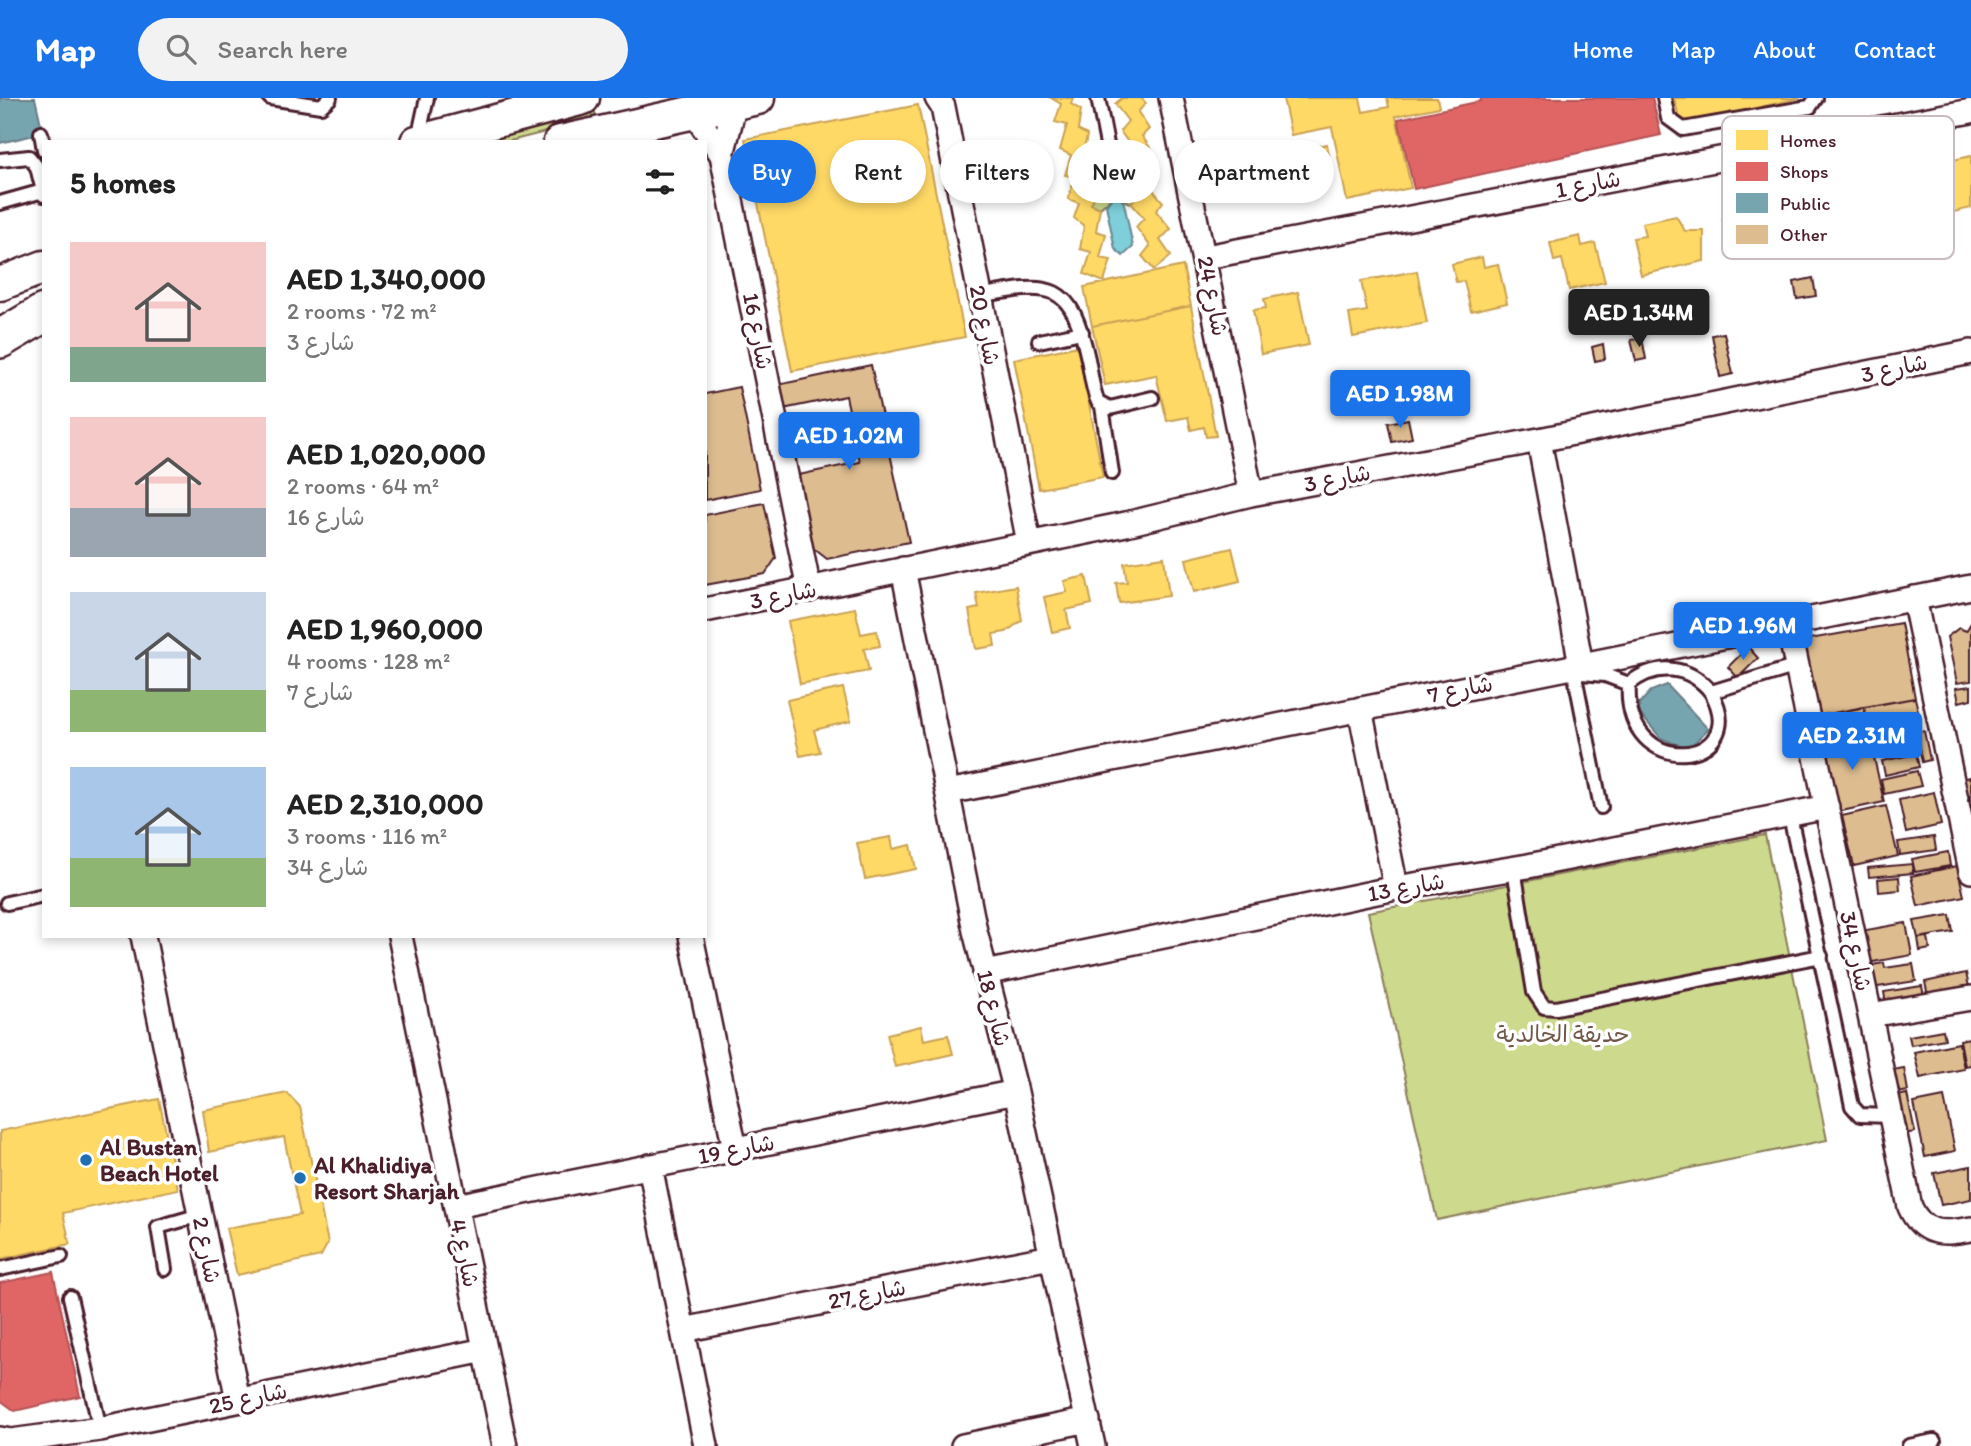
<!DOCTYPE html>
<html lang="en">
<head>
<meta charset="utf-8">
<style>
  body { margin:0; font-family:Itim,"Playpen Sans Arabic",sans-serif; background:#f2f2f2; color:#222; height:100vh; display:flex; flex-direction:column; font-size:26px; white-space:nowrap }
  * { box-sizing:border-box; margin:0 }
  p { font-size:23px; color:#767676 }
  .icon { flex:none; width:38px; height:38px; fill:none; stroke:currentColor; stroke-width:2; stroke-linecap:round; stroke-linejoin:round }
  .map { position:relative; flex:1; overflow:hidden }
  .sheet { position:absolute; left:42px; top:42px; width:665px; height:798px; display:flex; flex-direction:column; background:#fff; border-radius:0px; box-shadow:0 4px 10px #0003 }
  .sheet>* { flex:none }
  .banner { position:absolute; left:728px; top:42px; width:665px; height:63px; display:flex; gap:14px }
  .price { position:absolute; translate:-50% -60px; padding:0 16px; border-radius:7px; background:#1a73e8; color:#fff; font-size:23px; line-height:46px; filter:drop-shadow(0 2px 4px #0008) }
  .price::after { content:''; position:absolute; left:50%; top:42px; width:21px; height:16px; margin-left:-10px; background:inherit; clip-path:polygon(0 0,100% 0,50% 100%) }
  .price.active { background:#222; color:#fff }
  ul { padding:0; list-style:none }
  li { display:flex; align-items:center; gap:21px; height:175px; padding:0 28px }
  li span { display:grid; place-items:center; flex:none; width:196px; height:140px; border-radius:0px; color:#555 }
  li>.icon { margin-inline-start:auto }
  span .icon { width:84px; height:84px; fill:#fffc; stroke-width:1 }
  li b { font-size:30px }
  h2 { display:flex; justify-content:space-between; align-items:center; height:84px; padding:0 28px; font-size:30px }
  .tag { padding:0 24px; border-radius:32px; background:#fff; box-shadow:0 4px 10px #0003; font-size:24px; line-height:63px }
  .tag.active { background:#1a73e8; color:#fff }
  header { display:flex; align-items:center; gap:42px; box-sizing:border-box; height:98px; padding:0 35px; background:#1a73e8; color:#fff }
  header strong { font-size:33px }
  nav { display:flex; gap:38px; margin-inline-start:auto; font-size:24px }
  .search { width:490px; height:63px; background:#f2f2f2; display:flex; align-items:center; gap:18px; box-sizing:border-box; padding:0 24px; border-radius:38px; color:#767676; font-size:26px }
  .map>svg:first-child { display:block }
</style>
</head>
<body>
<header>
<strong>Map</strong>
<div class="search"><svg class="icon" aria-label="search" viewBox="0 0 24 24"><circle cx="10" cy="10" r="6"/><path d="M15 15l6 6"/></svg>Search here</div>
<nav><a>Home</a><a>Map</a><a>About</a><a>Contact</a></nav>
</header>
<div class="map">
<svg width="1971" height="1348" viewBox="0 0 1971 1348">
  <rect width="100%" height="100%" fill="#fff"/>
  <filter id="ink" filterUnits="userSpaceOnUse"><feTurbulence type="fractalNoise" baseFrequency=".0143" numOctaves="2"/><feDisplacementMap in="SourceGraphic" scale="14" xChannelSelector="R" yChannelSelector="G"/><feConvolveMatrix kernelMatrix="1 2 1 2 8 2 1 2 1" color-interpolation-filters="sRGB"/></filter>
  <g filter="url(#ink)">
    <path fill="#cdd98d" stroke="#8c7c5c" stroke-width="2" d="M594 11 597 21 506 44 468 42Z
      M1120 56 1136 71 1128 82 1140 95 1131 105 1114 98 1100 110 1091 106 1098 89 1086 82 1097 61Z
      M1765 737 1827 1042 1437 1122 1368 814Z"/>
    <path fill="#7ecfd9" stroke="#698993" stroke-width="2" d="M1114 98H1119L1124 105 1133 149 1123 158 1115 151 1106 107Z"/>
    <path fill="#ffd966" stroke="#c9a154" stroke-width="2" d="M1051 0H1073L1071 6 1081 12 1078 32 1087 37 1083 58 1092 62 1086 82 1098 89 1091 106 1100 110 1096 133 1106 136 1100 160 1111 162 1104 184 1084 176 1091 154 1080 151 1084 128 1074 120 1079 105 1068 101 1075 79 1065 77 1071 57 1060 52 1067 27 1055 24 1061 6Z
      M1122 0H1141L1146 5 1138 14 1149 31 1142 38 1153 54 1144 65 1159 83 1152 91 1163 104 1156 113 1171 131 1160 142 1171 158 1154 172 1142 158 1150 148 1136 129 1144 120 1131 105 1140 95 1127 82 1136 71 1126 57 1133 51 1120 33 1128 23 1115 6Z
      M1283 0H1360L1363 14 1389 9 1387 0H1437L1439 9 1396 18 1411 90 1347 103 1332 29 1291 37Z
      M1674 0H1800L1681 27Z
      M918 7 965 239 792 273 745 41Z
      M1327 46 1329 57 1303 63 1301 52Z
      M1971 58V110L1932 119 1927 93 1940 90 1935 66Z
      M1782 91 1795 142 1731 158 1722 121 1742 116 1738 102Z
      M1676 118 1685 133H1704V163L1641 177 1633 140 1645 138 1642 125Z
      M1580 138 1582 148 1595 145 1605 184 1569 192 1562 161 1554 163 1550 145Z
      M1482 159 1484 169 1498 166 1507 205 1471 213 1464 183 1456 184 1452 166Z
      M1183 168 1191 208 1092 228 1084 189Z
      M1417 173 1427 225 1353 239 1349 216 1367 213 1361 183Z
      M1298 194 1309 247 1261 256 1253 212 1266 210 1264 201Z
      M1191 208 1216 338 1206 339 1204 329 1191 332 1188 319 1167 323 1156 277 1105 287 1092 228Z
      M1078 248 1103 379 1039 391 1014 261Z
      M1232 450 1240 483 1194 494 1186 461Z
      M1164 459 1169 498 1119 505 1116 485 1127 484 1124 465Z
      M1086 478 1092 506 1066 512 1070 530 1052 534 1044 499 1067 494 1064 483Z
      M1016 488 1022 522 1006 534 993 536 995 548 976 551 969 512 979 510 976 495Z
      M855 510 861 536 877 533 880 548 864 551 869 573 800 586 788 523Z
      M843 590 851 623 814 632 820 654 800 658 787 602Z
      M891 739 893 751 911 747 916 771 865 781 857 745Z
      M921 928 924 942 948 937 953 956 895 969 887 936Z
      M287 995 300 1009 328 1145 321 1158 237 1177 226 1130 300 1117 284 1039 209 1054 203 1012Z
      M159 1001 178 1091 63 1115 70 1146 0 1161V1033Z"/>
    <path fill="#e06666" stroke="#b35154" stroke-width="2" d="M1481 0H1652L1661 37 1414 91 1398 21 1481 3Z
      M53 1174 80 1298 15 1313 0 1302V1185Z"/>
    <path fill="#76a5af" stroke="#697d87" stroke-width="2" d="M0 0H35L43 35 0 45Z
      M1667 587 1708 631 1688 651 1661 640 1639 615V606L1651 593Z"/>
    <path fill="#ddbd90" stroke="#4a1f2b" stroke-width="2" d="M1813 180 1816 198 1797 201 1794 184Z
      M1724 235 1733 276 1720 279 1712 237Z
      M1642 240 1646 261 1636 263 1631 242Z
      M1603 246 1605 261 1595 263 1592 249Z
      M871 267 909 444 827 461 809 447 794 378 860 364 846 298 778 312 773 288Z
      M739 289 760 391 705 402V296Z
      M1408 321 1412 340 1392 344 1388 325Z
      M764 405 776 460 765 476 705 487V417Z
      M1901 525 1915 600 1818 618 1804 542Z
      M1971 525V583L1957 585 1947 539 1959 530 1966 533Z
      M1748 549 1758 560 1738 580 1728 569Z
      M1971 588V601L1959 604 1956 590Z
      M1915 600 1919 617 1868 626 1864 609Z
      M1864 609 1868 626 1822 634 1818 618Z
      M1912 625 1916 650 1877 656 1873 631Z
      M1868 633 1884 704 1837 714 1821 643Z
      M1924 633 1930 662 1922 664 1916 634Z
      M1916 656 1919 669 1885 677 1882 663Z
      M1917 673 1921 688 1884 696 1881 681Z
      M1970 679 1971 684V721L1960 682Z
      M1934 694 1941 727 1906 735 1899 702Z
      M1886 708 1898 758 1854 768 1842 718Z
      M1934 739 1936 752 1900 757 1898 744Z
      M1948 754 1950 768 1915 774 1912 761Z
      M1912 766 1913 775 1869 779 1868 770Z
      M1957 768 1964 798 1918 808 1911 778Z
      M1899 779 1900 792 1879 794 1878 781Z
      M1950 817 1953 834 1918 840 1914 823Z
      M1906 825 1912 857 1867 865 1861 833Z
      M1928 839 1930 851 1920 853 1918 840Z
      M1884 865 1885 870 1913 866 1916 883 1871 890 1867 868Z
      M1966 875 1969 889 1928 898 1925 884Z
      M1922 888 1924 899 1886 906 1884 894Z
      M1943 932 1945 941 1911 947 1909 938Z
      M1969 940 1971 967 1965 968 1960 942Z
      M1959 945 1964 971 1920 980 1914 954Z
      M1904 970 1908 993 1897 995 1893 972Z
      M1907 996 1915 1034 1904 1036 1897 998Z
      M1944 999 1955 1053 1925 1059 1914 1005Z
      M1971 1068V1101L1941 1107 1934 1075Z"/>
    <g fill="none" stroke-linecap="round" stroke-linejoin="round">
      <defs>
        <path id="service" d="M270 0 321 8 330 0
          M1098 0 1110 62
          M1664 0 1668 20 1683 31 1803 10 1810 9 1816 0
          M41 35 44 52
          M418 41 427 0
          M0 62 29 59 37 69 44 97
          M0 105 43 93
          M979 198C1052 184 1071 183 1088 261 1091 275 1092 291 1098 304L1110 310 1152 300
          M1039 243 1082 234
          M1102 308 1112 375
          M1573 568 1601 709
          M1582 575 1605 577 1629 586C1622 685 1754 669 1711 594
          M1629 586C1656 564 1689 567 1711 594L1797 568
          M1790 718 1852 1008 1860 1017 1891 1018
          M1514 771 1534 894 1544 909 1556 910 1821 858
          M7 805 44 797
          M0 1171 61 1158
          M165 1171 158 1129 200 1117
          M70 1199 100 1331
          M1909 1348 1934 1343"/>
        <path id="minor" d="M937 0 943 9 1029 445
          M1171 0 1251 396
          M693 13 722 57 809 492
          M722 57 735 5
          M1206 159 1971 13
          M1539 342 1581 567
          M903 471 975 833 1016 994 1093 1348
          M1914 500 1971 773
          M705 512 1126 426 1251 396 1539 342 1971 254
          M1788 525 1910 1109C1923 1138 1943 1136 1971 1131
          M1360 611 1396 790
          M948 694 1971 489
          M143 838 238 1302
          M400 838 505 1348
          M691 838 735 1051
          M985 875 1396 790 1528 768 1827 709
          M1870 917 1971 900
          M650 1068 706 1348
          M456 1108 1016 994
          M683 1232 1051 1159
          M0 1341 11 1343 100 1331 485 1252
          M963 1348 1088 1322"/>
        <path id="secondary" d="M417 44 583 0
          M560 44 758 0
          M0 186 44 169"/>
        <path id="primary" d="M0 241 44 215"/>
      </defs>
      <use href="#service" stroke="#4a1f2b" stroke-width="18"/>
      <use href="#minor" stroke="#4a1f2b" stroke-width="28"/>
      <use href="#secondary" stroke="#4a1f2b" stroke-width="37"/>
      <use href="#primary" stroke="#4a1f2b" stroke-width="42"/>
      <use href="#service" stroke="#fff" stroke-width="12"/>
      <use href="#minor" stroke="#fff" stroke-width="23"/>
      <use href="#secondary" stroke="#fff" stroke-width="32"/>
      <use href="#primary" stroke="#fff" stroke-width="37"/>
    </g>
  </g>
  <g fill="#1f6fb2" stroke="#fff" stroke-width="2.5">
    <circle cx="86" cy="1062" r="7"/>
    <circle cx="300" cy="1080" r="7"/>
  </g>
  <g text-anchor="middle" stroke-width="7" stroke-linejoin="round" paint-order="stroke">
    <g font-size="23" fill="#4a1f2b" stroke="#fff">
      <text transform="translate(1588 86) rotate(-11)" y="8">شارع 1</text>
      <text transform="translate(1213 198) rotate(79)" y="8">شارع 24</text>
      <text transform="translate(985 227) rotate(79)" y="8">شارع 20</text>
      <text transform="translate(758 233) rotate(79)" y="8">شارع 16</text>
      <text transform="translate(1894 270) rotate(-12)" y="8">شارع 3</text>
      <text transform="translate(1337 380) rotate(-11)" y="8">شارع 3</text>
      <text transform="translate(783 497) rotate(-11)" y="8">شارع 3</text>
      <text transform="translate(1460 591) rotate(-11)" y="8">شارع 7</text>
      <text transform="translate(1406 789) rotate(-10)" y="8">شارع 13</text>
      <text transform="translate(1856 853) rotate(78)" y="8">شارع 34</text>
      <text transform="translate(994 910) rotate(76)" y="8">شارع 18</text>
      <text transform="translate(736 1051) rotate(-11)" y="8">شارع 19</text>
      <text transform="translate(207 1152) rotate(79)" y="8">شارع 2</text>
      <text transform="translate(465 1155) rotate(78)" y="8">شارع 4</text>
      <text transform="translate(867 1196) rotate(-11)" y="8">شارع 27</text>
      <text transform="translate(248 1300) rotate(-12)" y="8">شارع 25</text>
    </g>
    <g font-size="23" fill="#715748" stroke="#fff">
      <text x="1563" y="944">حديقة الخالدية</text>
    </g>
    <g font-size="23" font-weight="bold" fill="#4a1f2b" stroke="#fff" text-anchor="start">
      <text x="100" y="1057">Al Bustan<tspan x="100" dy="26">Beach Hotel</tspan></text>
      <text x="314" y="1075">Al Khalidiya<tspan x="314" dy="26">Resort Sharjah</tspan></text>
    </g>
  </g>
  <rect x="1722" y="18" width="232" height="143" rx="10" fill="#fff" stroke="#c9bcbf" stroke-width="2"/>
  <rect x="1736" y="32" width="32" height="20" fill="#ffd966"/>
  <rect x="1736" y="64" width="32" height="19" fill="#e06666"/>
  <rect x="1736" y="95" width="32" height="20" fill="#76a5af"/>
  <rect x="1736" y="127" width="32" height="19" fill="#ddbd90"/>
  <g font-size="19" fill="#4a1f2b">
    <text x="1780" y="49">Homes</text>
    <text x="1780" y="80">Shops</text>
    <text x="1780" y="112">Public</text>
    <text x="1780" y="143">Other</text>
  </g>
</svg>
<b class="price active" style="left:1639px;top:251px">AED 1.34M</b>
<b class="price" style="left:1400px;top:332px">AED 1.98M</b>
<b class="price" style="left:849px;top:374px">AED 1.02M</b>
<b class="price" style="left:1743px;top:564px">AED 1.96M</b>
<b class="price" style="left:1852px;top:674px">AED 2.31M</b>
<div class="banner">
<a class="tag active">Buy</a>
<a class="tag">Rent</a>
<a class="tag">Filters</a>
<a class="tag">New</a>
<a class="tag">Apartment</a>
</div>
<section class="sheet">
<h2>5 homes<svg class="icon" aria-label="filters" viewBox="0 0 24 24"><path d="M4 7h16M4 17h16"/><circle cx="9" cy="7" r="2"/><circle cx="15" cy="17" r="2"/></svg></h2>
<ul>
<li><span style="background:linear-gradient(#f6c9c9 75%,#7fa58c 0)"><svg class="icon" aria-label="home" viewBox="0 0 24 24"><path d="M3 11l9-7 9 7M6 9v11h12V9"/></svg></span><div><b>AED 1,340,000</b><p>2 rooms · 72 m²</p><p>شارع 3</p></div></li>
<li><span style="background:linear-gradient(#f6c9c9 65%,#9aa5b1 0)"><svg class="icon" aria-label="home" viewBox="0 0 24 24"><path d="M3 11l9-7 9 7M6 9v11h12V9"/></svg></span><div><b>AED 1,020,000</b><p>2 rooms · 64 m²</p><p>شارع 16</p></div></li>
<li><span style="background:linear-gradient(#c9d6e8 70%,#8fb573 0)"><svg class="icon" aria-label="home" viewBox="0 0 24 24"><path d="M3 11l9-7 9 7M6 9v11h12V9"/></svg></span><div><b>AED 1,960,000</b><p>4 rooms · 128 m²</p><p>شارع 7</p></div></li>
<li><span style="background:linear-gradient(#a9c7e8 65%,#8fb573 0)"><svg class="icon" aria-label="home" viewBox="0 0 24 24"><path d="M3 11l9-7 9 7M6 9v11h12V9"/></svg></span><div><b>AED 2,310,000</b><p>3 rooms · 116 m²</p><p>شارع 34</p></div></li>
</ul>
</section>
</div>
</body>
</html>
